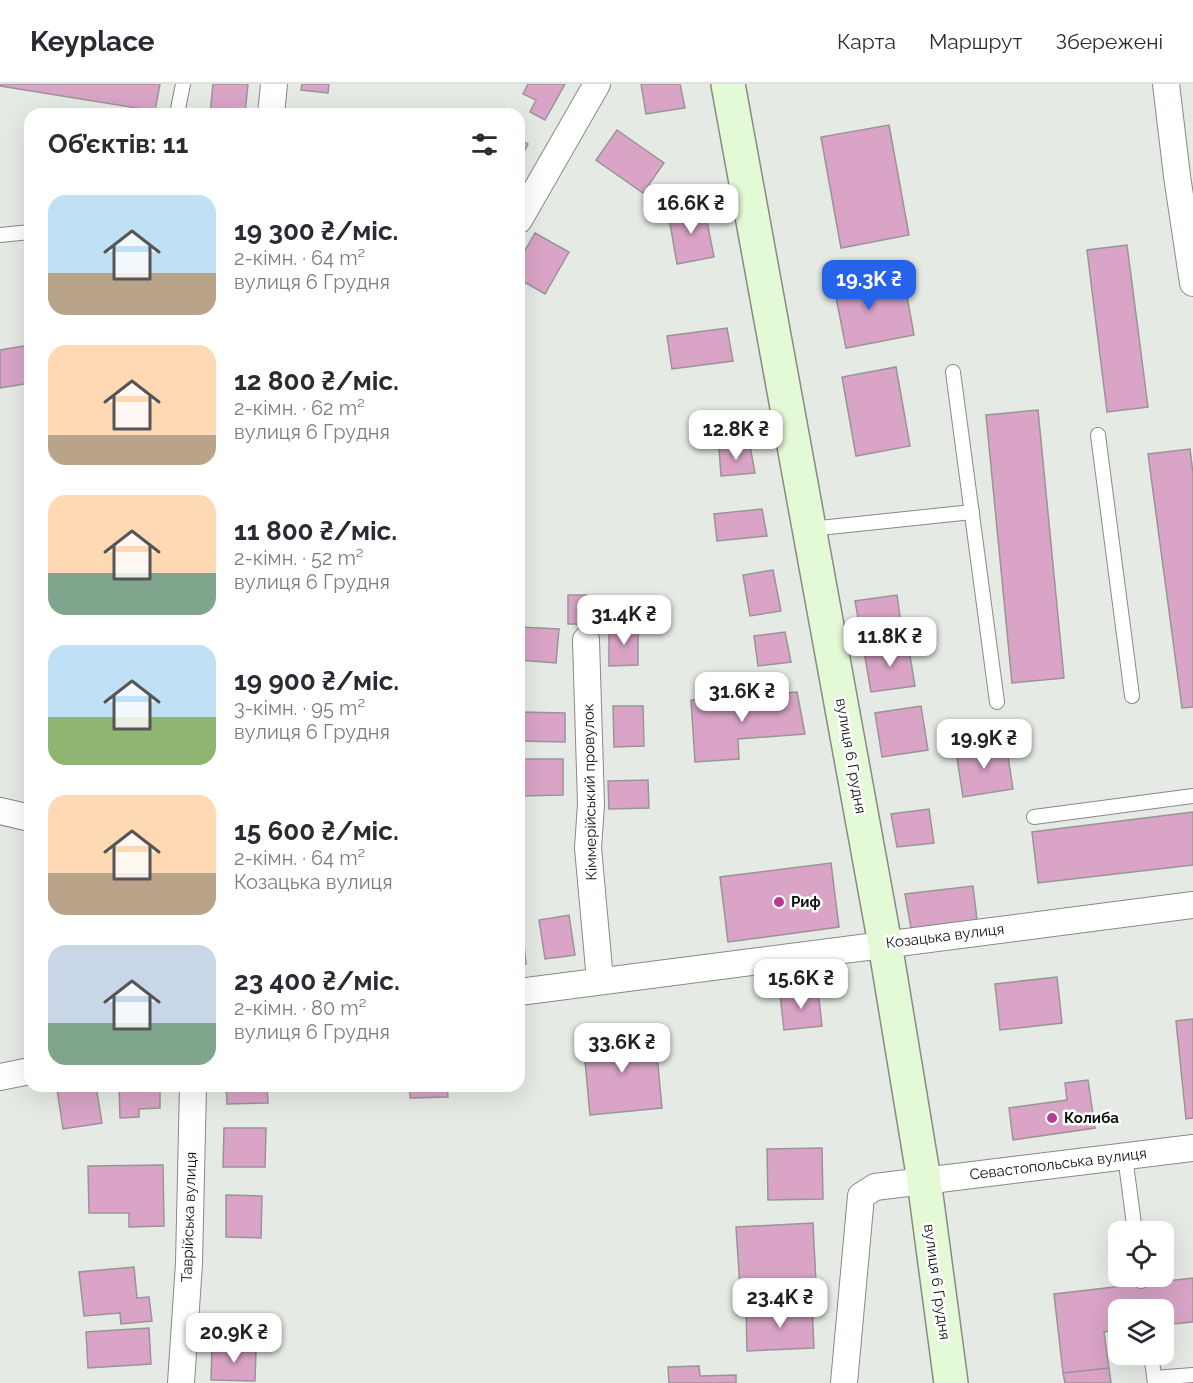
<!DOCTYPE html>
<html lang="uk">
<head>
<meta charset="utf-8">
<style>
  body { margin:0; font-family:Raleway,sans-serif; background:#f7f7f7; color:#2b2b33; height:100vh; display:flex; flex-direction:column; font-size:22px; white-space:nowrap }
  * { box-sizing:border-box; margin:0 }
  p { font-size:20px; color:#7c7c81 }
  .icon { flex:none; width:33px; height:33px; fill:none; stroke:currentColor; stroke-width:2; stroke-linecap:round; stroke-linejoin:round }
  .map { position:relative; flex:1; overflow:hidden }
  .side { position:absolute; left:24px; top:24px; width:501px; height:984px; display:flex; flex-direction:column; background:#fff; border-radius:18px; box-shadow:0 6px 24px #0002 }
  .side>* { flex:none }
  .buttons { position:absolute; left:1108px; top:1137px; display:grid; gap:12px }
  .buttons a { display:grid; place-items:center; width:66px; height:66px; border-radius:12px; background:#fff; box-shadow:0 6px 24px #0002; font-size:30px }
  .price { position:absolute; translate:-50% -51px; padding:0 14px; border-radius:12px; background:#fff; color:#222; font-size:20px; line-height:39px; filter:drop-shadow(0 2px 3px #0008) }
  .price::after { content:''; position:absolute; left:50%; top:36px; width:18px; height:14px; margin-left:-9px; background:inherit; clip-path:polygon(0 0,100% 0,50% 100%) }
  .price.current { background:#2563eb; color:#fff }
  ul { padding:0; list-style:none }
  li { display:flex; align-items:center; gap:18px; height:150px; padding:0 24px }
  li span { display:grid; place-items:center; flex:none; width:168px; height:120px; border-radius:18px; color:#555 }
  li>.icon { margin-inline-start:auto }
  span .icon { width:72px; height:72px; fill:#fffc; stroke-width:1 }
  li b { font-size:26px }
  h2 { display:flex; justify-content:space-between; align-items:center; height:72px; padding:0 24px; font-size:26px }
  header { display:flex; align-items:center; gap:36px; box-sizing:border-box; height:84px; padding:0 30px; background:#fff; border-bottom:2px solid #e1e1e2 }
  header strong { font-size:28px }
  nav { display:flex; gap:33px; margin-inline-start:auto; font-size:21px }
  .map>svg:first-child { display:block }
</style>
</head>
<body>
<header>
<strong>Keyplace</strong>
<nav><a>Карта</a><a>Маршрут</a><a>Збережені</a></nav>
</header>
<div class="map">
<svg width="1193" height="1299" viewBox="0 0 1193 1299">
  <rect width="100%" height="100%" fill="#e6eae4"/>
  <path fill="#d9a4c6" stroke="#9a9498" stroke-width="1.5" d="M0 0H160L155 27 0 2Z
    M213 0H248L245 30H210Z
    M302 0H329L328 9 301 6Z
    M528 0H565L545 36 530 28 536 16 523 10Z
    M641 0H680L685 24 646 30Z
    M889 41 909 151 841 164 821 53Z
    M617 46 664 79 643 109 596 76Z
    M519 55 528 60 519 78Z
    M704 122 714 173 677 180 668 128Z
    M535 149 569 168 545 210 519 195V177Z
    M1127 161 1148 323 1107 328 1087 166Z
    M864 182 870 214 906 207 914 251 846 264 831 188Z
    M727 244 733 277 672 285 667 252Z
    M30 261V299L0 304V266Z
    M896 283 910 362 856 372 842 293Z
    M1038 326 1064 594 1012 599 986 331Z
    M750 362 755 389 721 392 719 364Z
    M1190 365 1193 389V623L1182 624 1148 370Z
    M762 425 767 452 717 457 714 430Z
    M773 486 781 527 750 532 743 491Z
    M568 511H587V540H568Z
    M897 511 901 539 860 545 855 517Z
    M638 542V581L609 582V543Z
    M519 543 559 545 556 579 519 576Z
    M785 548 791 578 758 582 754 552Z
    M908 560 915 602 871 608 864 567Z
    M797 608 805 650 738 655 739 675 695 678 691 616Z
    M613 622H643L644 662 614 663Z
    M921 622 928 666 882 673 875 629Z
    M520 628 565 629V658L519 657Z
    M1006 660 1013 705 963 713 956 668Z
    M521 675H563V711L521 712Z
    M648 696 649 724 609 725 608 697Z
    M929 725 934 759 897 763 891 730Z
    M1193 728V781L1038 799 1032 748Z
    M831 779 839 843 728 858 720 793Z
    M973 802 977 836 911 844 905 810Z
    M569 831 575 871 545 875 539 836Z
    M519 850H523L526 880 519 881Z
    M1057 893 1062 939 1000 946 995 900Z
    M818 907 822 942 784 946 780 911Z
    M1193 935V1034L1186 1035 1176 937Z
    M655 950 662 1024 590 1031 583 956Z
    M1088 996 1095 1044 1013 1056 1009 1024 1067 1016 1065 999Z
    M74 1002H96L102 1039 63 1045 57 1005Z
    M119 1002H160V1024L139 1025V1033L120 1034Z
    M226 1002H267L268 1019 227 1020Z
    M410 1002H447L448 1013 410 1014Z
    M224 1044H266L265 1083H223Z
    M822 1064 823 1115 768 1116 767 1065Z
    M163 1081 164 1142 129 1143V1129H89L88 1082Z
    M226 1111 262 1112 261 1154 226 1153Z
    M813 1139 816 1199 740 1203 736 1143Z
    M134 1183 137 1214 149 1213 152 1237 121 1240 120 1229 84 1232 79 1188Z
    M1193 1194V1238L1164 1241V1226H1119V1246L1104 1248 1109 1284 1063 1289 1054 1210Z
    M812 1222 814 1264 747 1267 746 1225Z
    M149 1244 151 1280 88 1284 86 1248Z
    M212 1264 256 1265 255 1297 211 1296Z
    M699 1282 700 1292 736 1291V1299H669L668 1283Z
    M1109 1284 1111 1299H1065L1063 1289Z"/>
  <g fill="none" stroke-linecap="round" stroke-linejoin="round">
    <defs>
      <path id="lane" d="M177 30 183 0
        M0 151 30 148
        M953 288 997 618
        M1098 351 1132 612
        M810 445 972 428
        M1034 733 1193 712
        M1125 1072 1135 1148
        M1141 1192V1197
        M1151 1270 1155 1299
        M1154 1294 1193 1291"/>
      <path id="street" d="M1166 0 1177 92 1193 199
        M271 30 274 0
        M519 136 597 0
        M586 556 591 720 588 764 600 896
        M0 727 30 734
        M519 908 1193 821
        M0 993 30 987
        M181 1299 189 1179 193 1002
        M844 1299 861 1112 875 1103 1193 1064"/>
      <path id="secondary" d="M728 0 885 860 924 1096 951 1299"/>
    </defs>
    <use href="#lane" stroke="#878a85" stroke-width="16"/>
    <use href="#street" stroke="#878a85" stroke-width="28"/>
    <use href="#secondary" stroke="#878a85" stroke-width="36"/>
    <use href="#lane" stroke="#fff" stroke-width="14"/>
    <use href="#street" stroke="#fff" stroke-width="26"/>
    <use href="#secondary" stroke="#e4f9d5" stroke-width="33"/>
  </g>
  <g fill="#b53e95" stroke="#fff" stroke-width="2">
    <circle cx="779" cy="818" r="6"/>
    <circle cx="1052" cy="1034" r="6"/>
  </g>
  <g text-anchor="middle" stroke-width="5" stroke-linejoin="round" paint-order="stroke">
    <g font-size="15" fill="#0f110f" stroke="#fff">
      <text transform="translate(851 672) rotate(80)" y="5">вулиця 6 Грудня</text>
      <text transform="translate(590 708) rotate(-91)" y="5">Кіммерійський провулок</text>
      <text transform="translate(945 852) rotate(-7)" y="5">Козацька вулиця</text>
      <text transform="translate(1058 1080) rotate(-7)" y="5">Севастопольська вулиця</text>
      <text transform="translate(189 1133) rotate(-88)" y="5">Таврійська вулиця</text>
      <text transform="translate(937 1198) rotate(82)" y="5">вулиця 6 Грудня</text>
    </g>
    <g font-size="15" font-weight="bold" fill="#0f110f" stroke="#fff" text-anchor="start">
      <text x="791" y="823">Риф</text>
      <text x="1064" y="1039">Колиба</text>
    </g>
  </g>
</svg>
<div class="buttons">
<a><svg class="icon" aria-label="locate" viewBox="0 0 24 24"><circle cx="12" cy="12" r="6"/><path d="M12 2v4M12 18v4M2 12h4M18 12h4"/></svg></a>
<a><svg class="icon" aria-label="layers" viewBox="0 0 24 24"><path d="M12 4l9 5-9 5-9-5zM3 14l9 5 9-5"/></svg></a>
</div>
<b class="price" style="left:691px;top:151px">16.6K ₴</b>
<b class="price current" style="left:869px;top:227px">19.3K ₴</b>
<b class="price" style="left:736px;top:377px">12.8K ₴</b>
<b class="price" style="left:624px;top:562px">31.4K ₴</b>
<b class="price" style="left:890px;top:584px">11.8K ₴</b>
<b class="price" style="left:742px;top:639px">31.6K ₴</b>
<b class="price" style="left:984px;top:686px">19.9K ₴</b>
<b class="price" style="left:801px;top:926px">15.6K ₴</b>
<b class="price" style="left:622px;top:990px">33.6K ₴</b>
<b class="price" style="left:780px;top:1245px">23.4K ₴</b>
<b class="price" style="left:234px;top:1280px">20.9K ₴</b>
<section class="side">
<h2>Об’єктів: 11<svg class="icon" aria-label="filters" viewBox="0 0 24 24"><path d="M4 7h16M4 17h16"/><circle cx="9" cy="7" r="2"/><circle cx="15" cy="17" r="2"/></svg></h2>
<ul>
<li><span style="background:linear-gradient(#bfe0f5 65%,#b9a48a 0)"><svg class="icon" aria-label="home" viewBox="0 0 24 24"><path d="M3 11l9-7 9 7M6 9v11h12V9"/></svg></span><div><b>19 300 ₴/міс.</b><p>2-кімн. · 64 m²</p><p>вулиця 6 Грудня</p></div></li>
<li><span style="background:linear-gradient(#ffd9b3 75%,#b9a48a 0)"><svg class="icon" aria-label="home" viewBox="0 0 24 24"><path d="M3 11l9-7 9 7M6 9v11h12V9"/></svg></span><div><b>12 800 ₴/міс.</b><p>2-кімн. · 62 m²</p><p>вулиця 6 Грудня</p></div></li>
<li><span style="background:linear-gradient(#ffd9b3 65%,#7fa58c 0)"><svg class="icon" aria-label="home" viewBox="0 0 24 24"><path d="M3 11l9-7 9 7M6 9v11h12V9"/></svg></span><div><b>11 800 ₴/міс.</b><p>2-кімн. · 52 m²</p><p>вулиця 6 Грудня</p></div></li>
<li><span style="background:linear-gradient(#bfe0f5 60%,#8fb573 0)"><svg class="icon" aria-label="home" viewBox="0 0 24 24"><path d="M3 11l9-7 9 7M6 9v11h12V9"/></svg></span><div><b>19 900 ₴/міс.</b><p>3-кімн. · 95 m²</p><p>вулиця 6 Грудня</p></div></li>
<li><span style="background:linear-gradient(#ffd9b3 65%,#b9a48a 0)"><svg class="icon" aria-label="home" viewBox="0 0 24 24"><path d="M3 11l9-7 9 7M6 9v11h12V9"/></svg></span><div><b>15 600 ₴/міс.</b><p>2-кімн. · 64 m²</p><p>Козацька вулиця</p></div></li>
<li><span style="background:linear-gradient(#c9d6e8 65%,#7fa58c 0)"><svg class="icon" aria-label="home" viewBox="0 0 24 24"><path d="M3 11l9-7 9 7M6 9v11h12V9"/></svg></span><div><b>23 400 ₴/міс.</b><p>2-кімн. · 80 m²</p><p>вулиця 6 Грудня</p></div></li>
</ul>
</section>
</div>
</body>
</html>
